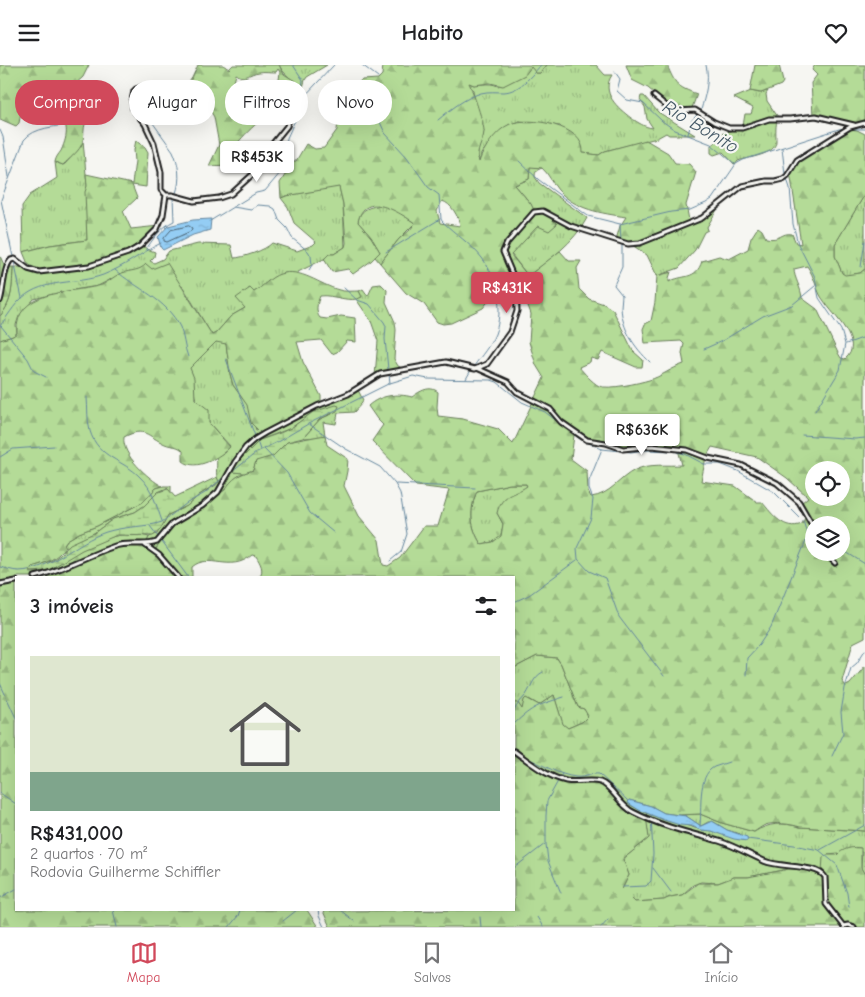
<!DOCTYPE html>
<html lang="pt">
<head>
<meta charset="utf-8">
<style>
  body { margin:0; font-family:"Comic Neue",sans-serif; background:#f2f2f2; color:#202124; height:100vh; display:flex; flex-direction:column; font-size:19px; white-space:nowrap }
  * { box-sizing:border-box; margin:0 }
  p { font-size:16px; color:#757577 }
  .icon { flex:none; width:28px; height:28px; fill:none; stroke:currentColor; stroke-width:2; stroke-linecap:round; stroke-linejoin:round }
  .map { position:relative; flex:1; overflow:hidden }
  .panel { position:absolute; left:15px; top:511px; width:500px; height:335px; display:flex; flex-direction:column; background:#fff; border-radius:0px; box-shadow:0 5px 20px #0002 }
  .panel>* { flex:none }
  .hud { position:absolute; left:15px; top:15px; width:500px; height:45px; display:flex; gap:10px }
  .buttons { position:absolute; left:805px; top:396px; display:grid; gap:10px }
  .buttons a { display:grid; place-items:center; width:45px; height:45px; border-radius:50%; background:#fff; box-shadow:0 5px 20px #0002; font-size:25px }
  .price { position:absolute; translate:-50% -42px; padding:0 11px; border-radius:5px; background:#fff; color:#222; font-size:16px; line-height:32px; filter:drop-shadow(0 1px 2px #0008) }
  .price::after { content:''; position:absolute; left:50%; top:30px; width:15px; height:11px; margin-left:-8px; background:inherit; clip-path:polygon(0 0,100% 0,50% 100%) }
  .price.current { background:#d1495b; color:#fff }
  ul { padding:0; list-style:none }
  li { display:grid; align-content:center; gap:10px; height:265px; padding:0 15px }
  li span { display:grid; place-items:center; height:155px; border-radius:0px; color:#555 }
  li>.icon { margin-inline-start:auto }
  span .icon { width:90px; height:90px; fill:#fffc; stroke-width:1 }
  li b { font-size:21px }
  h2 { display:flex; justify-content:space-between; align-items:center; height:60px; padding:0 15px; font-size:21px }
  .chip { padding:0 18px; border-radius:22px; background:#fff; box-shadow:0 5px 20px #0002; font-size:18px; line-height:45px }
  .chip.current { background:#d1495b; color:#fff }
  header { display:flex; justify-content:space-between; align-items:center; height:65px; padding:0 15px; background:#fff; font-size:22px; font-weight:700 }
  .tabs { display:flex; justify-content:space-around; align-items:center; height:70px; border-top:1px solid #e0e0e0; background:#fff; font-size:14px; color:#757577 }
  .tabs a { display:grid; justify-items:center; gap:2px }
  .tabs .current { color:#d1495b }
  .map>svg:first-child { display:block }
</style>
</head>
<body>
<header><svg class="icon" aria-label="menu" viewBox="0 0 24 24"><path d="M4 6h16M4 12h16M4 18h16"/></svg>Habito<svg class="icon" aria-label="heart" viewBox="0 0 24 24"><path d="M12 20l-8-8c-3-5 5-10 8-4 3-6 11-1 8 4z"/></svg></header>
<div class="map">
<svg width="865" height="862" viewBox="0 0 865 862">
  <defs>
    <pattern id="grass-tufts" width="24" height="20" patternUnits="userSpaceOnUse" patternTransform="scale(1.25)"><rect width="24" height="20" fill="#b4db97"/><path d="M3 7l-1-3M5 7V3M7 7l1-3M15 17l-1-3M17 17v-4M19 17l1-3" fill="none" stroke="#9abb82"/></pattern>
    <pattern id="forest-firs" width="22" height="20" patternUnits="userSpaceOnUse" patternTransform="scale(1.25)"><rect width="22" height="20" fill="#b4db97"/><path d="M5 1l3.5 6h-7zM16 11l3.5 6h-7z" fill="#9abb82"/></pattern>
    <pattern id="wetland-marsh" width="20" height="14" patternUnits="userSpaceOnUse" patternTransform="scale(1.25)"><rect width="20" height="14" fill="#b4db97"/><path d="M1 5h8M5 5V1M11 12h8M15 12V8" fill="none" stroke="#9abb82"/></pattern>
    <pattern id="water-ripples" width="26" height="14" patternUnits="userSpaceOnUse" patternTransform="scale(1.25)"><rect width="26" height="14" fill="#94cdf4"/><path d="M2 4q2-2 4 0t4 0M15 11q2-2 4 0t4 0" fill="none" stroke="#7fafd1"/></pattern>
  </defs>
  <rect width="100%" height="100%" fill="#f6f6f2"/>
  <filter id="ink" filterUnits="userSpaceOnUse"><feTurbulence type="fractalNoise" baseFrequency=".02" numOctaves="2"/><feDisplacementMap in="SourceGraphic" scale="10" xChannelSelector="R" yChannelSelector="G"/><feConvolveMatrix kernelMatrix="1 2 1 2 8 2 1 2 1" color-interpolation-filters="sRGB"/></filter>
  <g filter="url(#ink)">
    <path fill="url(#grass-tufts)" stroke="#687c5a" d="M279 0H327L307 12 305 15 302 26 294 24 296 20C291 12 283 9 279 0Z
      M547 0H596L605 10H612C600 28 618 43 631 53 639 58 644 62 653 63L647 54 645 42 640 35 641 31H644L658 47 695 70H669L666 68 657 73 605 86 599 90 582 88 560 61 520 56 508 60 484 85 481 89 480 97 478 91V84L484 66 475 39 473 25 468 18C478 22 488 16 498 21L532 2 536 8H540Z
      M751 26 759 28 768 26 766 29 767 36 778 52C775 61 776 67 776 76 776 90 749 92 738 96L735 100 723 87 714 90 711 88V80L715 78 718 69 725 68 743 61 745 49H751L753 43 734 33Z
      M83 75 87 121V175L50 180 23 187 22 141 30 130 57 113 55 97 63 100 65 99 81 81Z
      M534 101 542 103C537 105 535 106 535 112L539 118 587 153C574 178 550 194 528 211L511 189 538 161 531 139 515 120 529 114 530 102Z
      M339 121 343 139 345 182 334 189H329L324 194 298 207V209C275 205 272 217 254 227L249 223 245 243 231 251 216 268 212 270 183 222 152 204H142L121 209 98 221 61 227 34 234 19 251 16 260 17 268 13 271 0 275V251C13 236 12 221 13 202H22L36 207 134 182 139 178 147 184 155 187 154 192 150 196 154 198 163 194 169 186 198 179 231 180 234 193C242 193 266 185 272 178L297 186 313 180 316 177 294 158 288 142 281 133 286 131Z
      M865 129V204L860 208 845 211 842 208 835 191V179Z
      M383 140 395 145 415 158 399 174 380 198 375 192 380 187 371 172 358 157C360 143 370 142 383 140Z
      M715 143H718L707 162 708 165 704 167 695 185 679 203 657 211 647 190 635 182 636 177 695 157Z
      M381 219 387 225 386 237 395 257 396 265 394 294 398 301 402 303 384 307 375 311 378 276 371 256 356 234 361 230 359 226 363 224 368 231 373 220Z
      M219 276 226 279 230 309 233 320 248 340 256 365 357 323 363 335 362 338 354 347 338 348 336 359 323 357 325 370 319 372 303 373 320 354 332 349 313 347 291 363 260 375 234 401 233 407 244 408C233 412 230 421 221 428L171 462 154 487 145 481 149 472 157 469 168 450 187 441 199 430 216 420 218 415C215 410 218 399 216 391L224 388 230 381 209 358C209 347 200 344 196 334 192 327 197 315 189 303L216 277Z
      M510 419H526L527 421 497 448 503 459 501 472 493 477 481 479C470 462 469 445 477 426Z
      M164 421H171V428L167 423 158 427 144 441 135 447 113 454 94 468 66 482 64 480 67 475 79 468 97 461 143 437 156 423Z
      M537 591 557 593 561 599 578 642 584 644 589 651 586 655 568 663 563 660 554 630 539 640 529 634 521 647 518 638H514V603Z
      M647 748C664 755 681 758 698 764 703 766 709 765 714 766 725 769 735 774 747 776L740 769 727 765 714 757H708L701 761 686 751 679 750 700 749 722 758 754 767C769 758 782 757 800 762L865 766V810L861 803 862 787 827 790 823 807 789 804 748 812H734L718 818 701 817 693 820 682 830 670 832 664 835 635 837 622 824 629 810 623 794 649 773 645 751Z"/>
    <path fill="url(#forest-firs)" stroke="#687c5a" fill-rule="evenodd" d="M0 0H89L83 12 73 21 89 53C81 60 86 72 81 81 77 88 69 94 63 100L55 97C56 92 58 90 61 86 69 68 68 60 58 45L22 42 19 58 16 61 0 54Z
      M198 0H223L229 4 233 0H279L284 9 295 16 296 20 294 24 290 21 284 23C279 36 283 42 271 52V46L266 50C253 62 228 82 228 100L209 101 219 80 214 52 210 45 184 39C180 37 179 34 177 30L180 29 192 13ZM278 4 280 7 279 15 273 19 270 24 268 20 261 18 253 24 234 17 236 9C245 16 249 8 259 7 264 6 270 7 276 7Z
      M383 0H547L540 8H536L531 2 525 10 503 21 490 18 474 20 469 18C472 24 485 61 484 67 483 78 475 86 479 97 483 84 496 65 510 59 529 51 585 60 583 88L599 90 605 86 646 75 668 88 675 98 689 99 696 107 686 140 689 155 687 160 637 176 635 182 616 175 620 161 626 152C601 148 576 145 558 125 552 118 549 109 542 103L530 102 529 114 515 120 531 139 534 145H542L557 159 549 166 538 161 511 190 528 211 560 186 569 196H581L577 203 579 224 589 234 604 239 613 245 633 286 643 295 642 302H636L602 287 598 295 591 293 590 297 579 302C584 308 592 317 599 321 608 325 639 318 649 315 661 312 671 303 684 299L682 288 684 279 681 276 645 278 643 264 645 259 651 256 655 237 657 211 671 207 669 213V217C682 209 696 216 702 196L719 191 729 194 748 184 751 173 758 162 762 165 766 173C781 176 781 167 792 169L796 178 801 179 791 113 788 106 796 97 844 66 847 59 813 50 811 18 817 10 812 5 815 0H865V56L853 60 850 64 857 65 865 69V129L835 179V191L842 208 845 210 860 208 865 204V572L853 578 842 616 846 621 850 619 865 601V766L800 762C791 759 774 757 765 760 761 762 757 765 754 767L722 758 700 749 679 750 664 748 651 741 629 735 630 740 647 748 646 751 649 773 623 794 629 810 622 824 635 837 664 835 670 832 682 830 698 818H718L734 812H748L789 804H811L822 807 823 792 827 790H837C842 784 853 781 861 783V803L865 810V862H330L323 846 514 845V638H518L522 644 524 635 526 633 539 640 554 630 563 659 568 663 582 657 588 651 584 644 578 642 561 599 557 593 537 591 514 603V512H259C265 505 260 498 256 491L252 490C230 509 209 487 192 502V512H16V845H307L318 862H0V275L13 271 17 268C14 225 70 228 98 221 107 219 113 211 122 208 131 205 140 206 146 199L152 204 167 198 212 270 216 268 231 251 245 243 236 233 250 223 254 227C263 222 270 212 280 209 300 202 320 220 339 225 345 227 353 226 359 226L362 232C351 239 333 229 320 231 317 238 315 247 320 253L327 254 341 251 355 253 356 277 347 276 337 287 332 289 321 275 297 277 303 297 321 331V338L262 369 251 358 247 340 233 320 230 309 226 279 216 277 190 303 194 313 195 334 209 345V358L230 382C220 392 196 407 183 396V386C178 380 172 382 165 379 147 371 145 361 124 372 121 390 149 414 162 421L156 423 143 437 97 461 79 468 67 475 64 479 66 482C54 495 49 497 32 502L30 507C48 509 57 499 72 490 94 476 122 464 149 472L145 481 154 487 171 462 225 425C232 413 240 409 253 405L256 396 260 394 267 393 287 377 325 370 327 380 348 394 347 406 344 421 359 451 379 475 383 500 388 501 400 493 424 461H438L449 425 416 421 372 376 383 360 377 354 368 341C380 330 397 328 412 332 420 326 430 320 438 327L437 342 438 351 463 354 498 364 513 379 544 313 536 300 529 277 531 249 527 238H516L515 219 510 207 507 208 501 220 483 243 451 258 443 259 437 257 424 239 406 228 380 198 399 174 410 165 415 158C400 148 364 124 358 157L371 172 380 187 371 196 353 209 348 204 332 207 324 194 329 189H334L345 182 346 178 343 139 339 122 286 131 281 133 280 118 294 96H296L306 79 315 84 324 83 337 65 338 56 353 34 360 16 363 15 378 14 382 10ZM442 136C451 138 459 152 460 161L440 158 437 146ZM807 201C815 212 816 226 824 236 833 250 865 278 845 294L841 293 838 288 817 244 802 233C801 222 794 213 794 204ZM574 370 627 383 669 382 679 388 682 400C667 401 649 398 635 405 619 413 610 430 591 432L588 427 587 406 571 394ZM712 382 757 392 787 413 808 432 800 439 805 453 802 459C784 466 773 450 762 437H757L735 421 701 416 706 392ZM814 405H841V432H814ZM510 419H526L527 421C513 431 502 428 497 448L503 459 501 471 493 477 481 479C470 462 469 445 477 426ZM814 460H841V488H814Z
      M626 0H667C675 19 677 22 697 29L692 43 676 47 648 23 632 15Z
      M755 0H779L783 17 781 20 761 28 750 26Z
      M136 75 145 82 148 87 146 122 132 120 137 133 123 146 131 164 159 161 128 186 97 198 41 207 28 199 23 187 50 180 87 175 85 127 87 121 86 109 132 119 135 96 134 85Z
      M0 191 5 202H13C12 221 13 236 0 251Z"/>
    <path fill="url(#wetland-marsh)" stroke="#687c5a" d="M336 340 339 341 337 346 320 354 303 373 287 377 273 391 256 396 253 405 244 408 232 407V404L234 401 260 375 280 368 291 363 313 347Z
      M217 412 219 417 199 430 187 441 168 450 160 465 153 471 117 470 82 485 47 506 29 507 32 502 51 496 60 490 70 479 94 468 113 454 135 447 144 441 158 427 168 424 175 432Z"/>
    <path fill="url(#water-ripples)" stroke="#64869e" d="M211 154 210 165 193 170 163 185 161 183 158 172 168 161 193 155Z
      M629 735 651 741 664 748 686 751 701 761 712 756 727 765 747 772 748 774 747 776 734 774 711 766 700 765 692 761 680 760 664 755 639 745 628 738Z"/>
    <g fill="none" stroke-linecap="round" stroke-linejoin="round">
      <path stroke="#4c6372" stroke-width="1" d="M189 161 192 163 191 166 167 177 164 176V173L171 165Z"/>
      <path stroke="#64869e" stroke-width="1" d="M362 0 378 12
        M615 7 620 14 617 26 627 35 643 38 662 56 675 65 711 79 735 99
        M135 33 173 86C179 99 181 115 176 128
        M301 35 334 0
        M701 45C705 30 710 16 706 0
        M438 55C451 44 465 33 481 28 489 26 496 27 504 27 520 26 531 11 541 0
        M380 57 385 68 407 92 428 122 439 130 441 154 442 156C455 169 471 179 482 193 497 213 504 245 495 269 490 281 481 291 474 301
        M850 64H865
        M0 65 3 72 9 112
        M688 69 692 55 698 49
        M782 83 785 109
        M519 96 539 115 588 151 620 159 671 147 690 145 706 138 712 134 736 99 743 95 839 64 846 63
        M787 114 790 123 793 159 798 179 815 212 819 233 841 265 845 279 840 305 815 346
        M233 142 251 145 258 140 270 141 275 144 279 155 287 163 292 173 308 186 311 191 312 200 309 205
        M210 156 256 128 265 126 281 107 287 73 296 53 300 36 303 15 293 0
        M620 160 621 175
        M622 180V202L614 220 622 230C622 234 621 238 621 242 622 264 634 282 650 297
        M145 186C153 174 161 162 174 156L173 132
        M386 187 440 154
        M13 192 1 135 24 75C34 62 56 62 71 59
        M14 196 22 233
        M861 202 865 176
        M115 205C137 224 166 234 180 262 184 271 184 282 188 292
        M344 223 357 235 369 239 384 257 386 261 385 274 388 304
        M0 261C7 252 14 240 22 233 45 213 76 220 103 210 124 202 141 188 161 178
        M1 261 28 294 34 306 46 312
        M846 279 865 272
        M704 284 722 276 763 251 792 240 815 221
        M226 294 255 371
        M389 309 390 318
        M466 314 471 305
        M87 332C88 343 87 356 90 366 98 393 124 395 140 412 153 424 156 440 162 456
        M309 359 346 384 380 402 395 419 400 428 407 469 401 487 390 496
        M802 370 855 374 865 373
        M257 376 260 385
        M264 384 287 408 310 448 334 468
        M602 384 589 416V424L593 434 591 453 577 483 578 494 589 506 605 513 619 552 664 611
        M0 392 13 384 54 381
        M232 407 257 387 279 376 308 359 390 318 413 311 428 314 491 315 497 317 522 337 545 347 580 374 602 384 631 387 645 385 673 386 685 389 704 399H720L738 406 774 427 803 456 808 471 771 562 759 580 747 593 746 610
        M396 419 475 423
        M150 461 159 473
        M162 477 188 512
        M841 484 865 499
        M0 502C6 503 12 506 19 506 51 505 76 477 106 467 122 462 139 462 155 459L162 457 187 438 205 428 225 411
        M514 537 529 530 577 495
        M0 618 16 653
        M514 646C517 639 521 636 526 630 532 621 533 612 543 607
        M514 659C533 641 539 640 564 632
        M832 691 843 668 841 647 845 623 851 603 857 598 865 585
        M525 692C542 699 558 710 576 712 585 713 592 708 599 709L627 735
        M0 728 16 739
        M700 762C702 745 697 711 714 702 719 700 724 699 729 697
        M747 774 794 780 819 785 837 800 847 828 849 842
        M820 785 865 760
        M514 803 545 779
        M653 803 671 827
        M623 822 646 821 651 816 653 789 651 750
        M561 828 548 796 546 779V751L547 736 562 709
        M0 833 16 824
        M113 845 117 862
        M318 845 319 851 324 862
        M340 845 354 856
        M480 852 481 862
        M537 852 543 862
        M283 856 297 845
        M229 862 238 851 240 845
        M601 862 608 854"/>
      <defs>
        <path id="minor" d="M152 25 142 22 136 24 134 26 132 36 133 44 145 59 154 78 161 107V125L166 130H172L194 136 219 133 231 129 252 110 270 82 287 61 296 31
          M654 31 669 43 678 46 695 45 714 57 729 63H742L769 54H790L816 51 854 60
          M0 236C4 224 3 203 11 195L15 194 28 204 39 207 89 201 128 188 140 181 157 164 163 150 166 130
          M479 304 508 317 517 327 550 344 561 357 587 375 606 378 623 384 652 381 687 385 708 393 741 400 777 418 799 437 814 463
          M145 480 159 490 178 512
          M825 488 835 498
          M35 512C63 505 88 490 115 481 129 476 143 482 157 477L172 459 202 441 218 427 235 397 246 382 255 374 265 368 317 341 348 329 380 309 446 297 475 304 487 299 510 267 517 246 516 218 503 187 507 178 534 147 543 146 571 161 628 179 640 178 702 153 742 121 766 116H775L783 114 787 111 797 95 850 62 865 58
          M0 519 16 516
          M514 686C530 697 547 712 566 716 578 718 590 714 600 717 612 721 619 740 633 747 660 761 690 768 719 776 735 781 750 790 764 796 780 803 817 799 825 812L826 839 844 862
          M843 861 848 860 854 862"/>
      </defs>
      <use href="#minor" stroke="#1c1c1c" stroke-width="7"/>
      <use href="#minor" stroke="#f6f6f2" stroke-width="3"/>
    </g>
  </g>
  <g text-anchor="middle" stroke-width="4.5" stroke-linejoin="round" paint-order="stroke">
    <g font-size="19" font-style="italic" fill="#465a68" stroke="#f6f6f2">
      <text transform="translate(701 61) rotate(31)" y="7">Rio Bonito</text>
    </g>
  </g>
</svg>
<div class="buttons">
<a><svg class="icon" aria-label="locate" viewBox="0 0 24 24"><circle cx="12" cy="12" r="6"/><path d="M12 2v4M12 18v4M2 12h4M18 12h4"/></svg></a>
<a><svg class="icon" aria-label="layers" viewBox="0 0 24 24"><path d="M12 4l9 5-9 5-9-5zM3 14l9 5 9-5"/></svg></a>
</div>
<b class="price" style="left:257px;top:118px">R$453K</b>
<b class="price current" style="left:507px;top:249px">R$431K</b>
<b class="price" style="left:642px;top:391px">R$636K</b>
<div class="hud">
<a class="chip current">Comprar</a>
<a class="chip">Alugar</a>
<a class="chip">Filtros</a>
<a class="chip">Novo</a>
</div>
<section class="panel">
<h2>3 imóveis<svg class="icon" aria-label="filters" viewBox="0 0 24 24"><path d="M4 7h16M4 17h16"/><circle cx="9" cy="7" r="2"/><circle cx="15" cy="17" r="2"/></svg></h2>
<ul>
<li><span style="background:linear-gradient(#dfe7d0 75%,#7fa58c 0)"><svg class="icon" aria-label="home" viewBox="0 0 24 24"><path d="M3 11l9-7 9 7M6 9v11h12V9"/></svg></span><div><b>R$431,000</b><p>2 quartos · 70 m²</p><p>Rodovia Guilherme Schiffler</p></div></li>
</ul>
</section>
</div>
<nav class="tabs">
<a class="current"><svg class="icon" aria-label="map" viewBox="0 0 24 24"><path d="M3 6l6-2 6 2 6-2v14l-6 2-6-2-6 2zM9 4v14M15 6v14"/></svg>Mapa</a>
<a><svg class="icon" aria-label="saved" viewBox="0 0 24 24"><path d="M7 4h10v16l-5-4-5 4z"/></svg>Salvos</a>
<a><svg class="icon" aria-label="home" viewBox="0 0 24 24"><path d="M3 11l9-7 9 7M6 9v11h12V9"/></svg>Início</a>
</nav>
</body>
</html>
